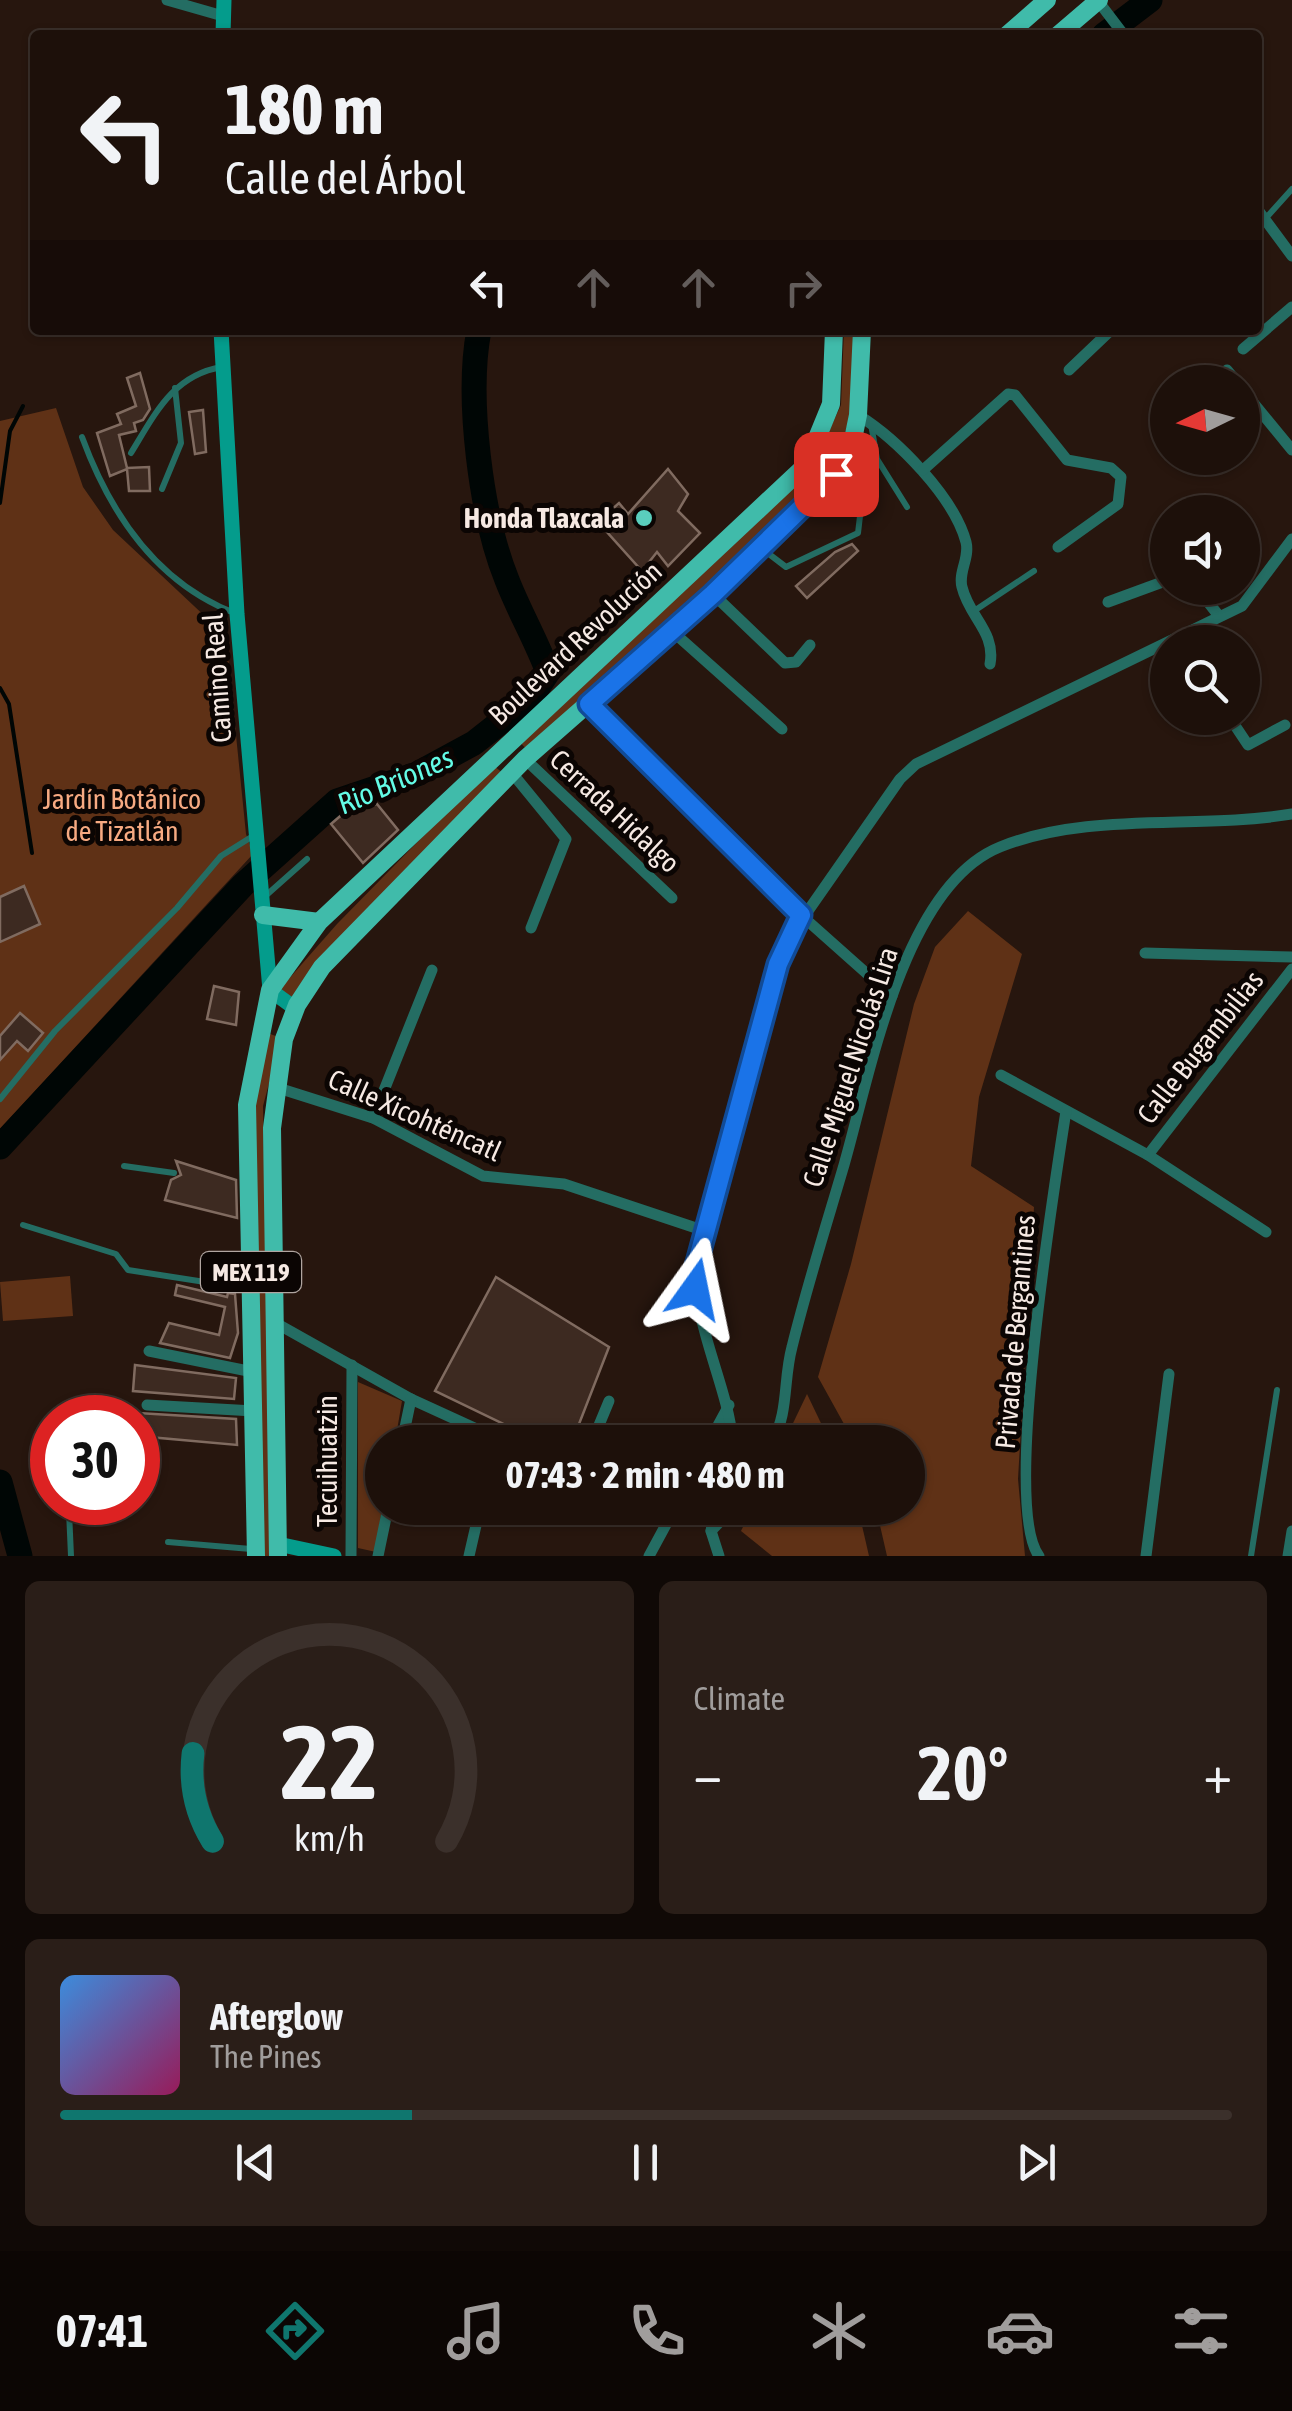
<!DOCTYPE html>
<meta charset="utf-8">
<style>
body{margin:0;font-family:"Asap Condensed",sans-serif;background:#2a1e18;color:#f1f3f6;height:100vh;display:flex;flex-direction:column;font-size:38px;white-space:nowrap}
*{box-sizing:border-box;margin:0}
p{font-size:32px;color:#a09d9c}
.icon{flex:none;width:55px;height:55px;fill:none;stroke:currentColor;stroke-width:2;stroke-linecap:round;stroke-linejoin:round}
.map{position:relative;height:1556px;overflow:hidden}
.drawer{display:flex;flex-direction:column;gap:25px;padding:25px;background:#100906;flex:1}
.drawer>*{flex:none}
.hud{position:absolute;left:30px;top:30px;width:1232px;height:305px;border-radius:10px;box-shadow:0 2px 8px #0004,0 0 0 2px #3b302b;background:#1d100a;color:#f1f3f6;overflow:hidden}
.needle{width:65px;rotate:265deg}
.fabs{position:absolute;left:1150px;top:365px;display:grid;gap:20px}
.fabs a{display:grid;place-items:center;width:110px;height:110px;border-radius:50%;background:#1d100a;box-shadow:0 2px 8px #0004,0 0 0 2px #3b302b;font-size:50px}
.speed{position:absolute;left:30px;top:1395px;display:flex;gap:20px;font-size:50px;font-weight:700;text-align:center}
.speed>*{display:grid;place-content:center;width:130px;height:130px;border-radius:50%;background:#1d100a;box-shadow:0 2px 8px #0004,0 0 0 2px #3b302b;line-height:1}
.speed .limit{border:15px solid #d22;background:#fff;color:#111}
.pin{position:absolute;display:grid;place-items:center;width:85px;height:85px;color:#fff;margin:-42px;border-radius:20px;box-shadow:0 5px 15px #0006}
.me{position:absolute;width:110px;margin:-55px;rotate:12deg;stroke-linejoin:round;filter:drop-shadow(0 0 8px #0008)}
.turn{display:flex;align-items:center;gap:35px;height:210px;padding:0 30px;font-size:45px}
.turn .icon{width:130px;height:130px;stroke-width:2.5}
.turn b{display:block;font-size:70px;line-height:85px}
.lanes{display:flex;align-items:center;height:95px;padding:0 30px;background:#0003;justify-content:center;gap:50px;direction:ltr}
.lanes .off{opacity:.35}
.big{font-size:75px;font-weight:700;line-height:1.1}
.drawer .widget{flex:1;display:flex;flex-direction:column;justify-content:center;gap:15px;min-width:0;padding:0 35px;border-radius:15px;background:#2a1e18}
.drawer .dial{align-items:center;gap:0}
.dial svg{height:260px;overflow:visible;fill:none;stroke:#3b302b;stroke-width:7;stroke-linecap:round;text-anchor:middle}
.dial text{fill:#f1f3f6;stroke:none}
.song{display:flex;align-items:center;gap:30px}
.cover{width:120px;height:120px;border-radius:15px;background:linear-gradient(135deg,hsl(210 70% 55%),hsl(330 70% 35%))}
.played{height:10px;border-radius:5px;background:linear-gradient(90deg,#0f766e 30%,#3b302b 30%)}
.keys{display:flex;justify-content:space-around;direction:ltr}
.heat{display:flex;justify-content:space-between;align-items:center;font-size:55px;direction:ltr}
.drawer .tiles{flex:1;display:grid;gap:25px;grid-template-columns:1fr 1fr}
.widget:last-child{grid-column:span 2}
.trip{position:absolute;left:365px;top:1425px;width:560px;height:100px;border-radius:50px;background:#1d100a;box-shadow:0 2px 8px #0004,0 0 0 2px #3b302b;font-weight:700;line-height:100px;text-align:center}
.dock{display:flex;height:160px;justify-content:space-around;align-items:center;background:#0c0604;color:#a09d9c}
.dock .icon{width:70px;height:70px}
.dock .selected{color:#0f766e}
.dock b{font-size:45px;color:#f1f3f6}
.map>svg:first-child{display:block}
.green{fill:#5f3116}
.lines{fill:none;stroke-linecap:round;stroke-linejoin:round}
.stream{stroke:#000605;stroke-width:4}
.river{stroke:#000605;stroke-width:25}
.building{fill:#3d2a21;stroke:#806b60;stroke-width:2.5}
.lane{stroke:#246d63;stroke-width:6}
.street{stroke:#246d63;stroke-width:11}
.secondary{stroke:#049c8c;stroke-width:15}
.primary{stroke:#40bbaa;stroke-width:18}
.route-casing{stroke:#114b97;stroke-width:25}
.route{stroke:#1a73e8;stroke-width:18}
.poi-dot{fill:#5acebd;stroke:#0b0503;stroke-width:4}
.labels{text-anchor:middle;dominant-baseline:central;stroke-width:10;stroke-linejoin:round;paint-order:stroke}
.shield{fill:#0b0503;stroke:#b0a5a0;stroke-width:2.5}
.shield-label{font-size:25px;font-weight:bold;fill:#f6e9e3}
.poi-label{font-size:28px;font-weight:bold;fill:#f6e9e3;stroke:#0b0503;text-anchor:end}
.street-label{font-size:28px;fill:#f6e9e3;stroke:#0b0503}
.park-label{font-size:28px;fill:#f7aa82;stroke:#0b0503}
.water-label{font-size:30px;font-style:italic;fill:#63fbe6;stroke:#0b0503}
</style>
<div class="map">
<svg width="1292" height="1556" viewBox="0 0 1292 1556">
<rect width="100%" height="100%" fill="#27160e"/>
<!-- green -->
<g class="green">
<path d="M844,330H857L851,413L841,446L824,476L706,591L528,751L518,740L812,468L841,405Z"/>
<path d="M56,408L83,487L113,530L226,636L246,834L253,854L0,1129V421Z"/>
<path d="M493,765L505,775L295,1001L280,989L337,924Z"/>
<path d="M968,911L1022,954L979,1097L971,1166L1034,1207L1018,1479L1025,1556H887L876,1508H908V1442H854L818,1377L851,1264L914,1004L935,947Z"/>
<path d="M265,1032L281,1038L263,1106L272,1556H260L252,1120Z"/>
<path d="M70,1276L73,1316L3,1321L0,1282Z"/>
<path d="M358,1382L402,1401L395,1442H382V1508L376,1552L358,1548Z"/>
<path d="M807,1394L830,1442H784Z"/>
<path d="M752,1508H858L869,1556H772L741,1531Z"/>
</g>
<g class="lines">
<!-- stream -->
<g class="stream">
<path d="M0,503L10,431L23,406"/>
<path d="M0,688L9,704L32,853"/>
</g>
<!-- river -->
<g class="river">
<path d="M1104,35L1150,0"/>
<path d="M0,1147L243,885L337,801L417,774L474,743L530,699L548,672C536,640 519,611 507,580C481,516 466,398 479,330"/>
<path d="M0,1482L20,1556"/>
</g>
</g>
<!-- building -->
<g class="building">
<path d="M140,373L150,409L143,420L134,423L136,431L119,435L127,468L149,467L150,491H129L127,469L110,476L97,433L121,424L117,414L136,406L127,378Z"/>
<path d="M203,410L206,452L195,454L189,412Z"/>
<path d="M668,469L688,494L678,511L700,533L668,566L657,552L642,571L598,522L619,503L628,514Z"/>
<path d="M852,544L858,551L807,598L796,586L835,552Z"/>
<path d="M377,804L398,830L363,863L331,824L345,812Z"/>
<path d="M24,886L40,924L0,942V897Z"/>
<path d="M214,986L239,992L236,1025L207,1019Z"/>
<path d="M20,1013L43,1033L28,1051L17,1041L0,1060V1036Z"/>
<path d="M176,1161L236,1180L237,1218L165,1200L171,1180L181,1175Z"/>
<path d="M496,1277L609,1347L572,1442H541L435,1391Z"/>
<path d="M177,1285L227,1297L228,1293L235,1294L238,1333L230,1358L160,1343L169,1323L219,1335L225,1307L175,1295Z"/>
<path d="M135,1365L236,1378L234,1399L133,1391Z"/>
<path d="M138,1413L236,1419L237,1445L138,1436Z"/>
</g>
<g class="lines">
<!-- lane -->
<g class="lane">
<path d="M1266,218L1292,189"/>
<path d="M871,424L877,459L907,507"/>
<path d="M82,437C110,513 157,584 237,614"/>
<path d="M131,453C155,414 173,375 222,367"/>
<path d="M162,489L181,443L175,388"/>
<path d="M761,548L786,567L858,533L860,516L836,475"/>
<path d="M974,611L1034,571"/>
<path d="M262,899L307,859"/>
<path d="M0,1099L55,1031L177,908L221,856L253,836"/>
<path d="M124,1166L174,1173"/>
<path d="M23,1225L116,1254L128,1270L250,1289"/>
<path d="M69,1511L71,1556"/>
<path d="M168,1542L251,1549"/>
<path d="M1251,1556L1277,1390"/>
</g>
<!-- street -->
<g class="street">
<path d="M167,0L223,16"/>
<path d="M1098,1L1124,35"/>
<path d="M1258,210L1292,256"/>
<path d="M1243,349L1292,307"/>
<path d="M1069,370L1111,330"/>
<path d="M1227,370L1237,382"/>
<path d="M1242,389L1292,450"/>
<path d="M858,415C897,439 954,497 966,542C970,558 958,572 962,587C969,617 996,632 990,664"/>
<path d="M923,470L1008,394L1015,395L1067,460L1111,468L1121,477L1118,504L1058,547"/>
<path d="M1197,588L1219,616"/>
<path d="M713,594L785,663L796,662L810,645"/>
<path d="M1108,602L1168,580"/>
<path d="M672,631L782,729"/>
<path d="M1242,686L1255,679"/>
<path d="M589,704L801,915L892,996"/>
<path d="M1230,718L1248,745L1285,725"/>
<path d="M525,759L672,898"/>
<path d="M512,773L566,839L531,928"/>
<path d="M1145,953L1292,957"/>
<path d="M1001,1075L1148,1155L1266,1232"/>
<path d="M275,1087L373,1118L483,1176L564,1184L708,1232"/>
<path d="M373,1118L432,970"/>
<path d="M1148,1155L1292,969"/>
<path d="M274,1322L411,1399L505,1442"/>
<path d="M149,1351L253,1372"/>
<path d="M147,1405L254,1411"/>
<path d="M402,1442L411,1399"/>
<path d="M592,1442L609,1401"/>
<path d="M709,1442L729,1405"/>
<path d="M733,1442C727,1383 693,1325 696,1266L787,941L900,779L916,764L1242,606L1292,539"/>
<path d="M772,1442C789,1413 783,1380 792,1347C807,1286 826,1226 844,1165C870,1075 903,886 1000,847C1090,811 1197,830 1292,814"/>
<path d="M715,1508L711,1531L719,1556"/>
<path d="M711,1531L733,1508"/>
<path d="M351,1556L352,1365"/>
<path d="M378,1556L388,1508"/>
<path d="M469,1556L480,1508"/>
<path d="M649,1556L675,1508"/>
<path d="M1039,1556C1002,1508 1055,1182 1066,1111"/>
<path d="M1146,1556L1169,1374"/>
<path d="M1288,1556L1292,1531"/>
</g>
<!-- secondary -->
<g class="secondary">
<path d="M223,35L224,0"/>
<path d="M221,330L237,614L270,990L296,1009"/>
<path d="M278,1544L334,1556"/>
</g>
<!-- primary -->
<g class="primary">
<path d="M1007,35L1047,0"/>
<path d="M1058,35L1099,0"/>
<path d="M263,915L319,922"/>
<path d="M256,1556L247,1105L270,990L319,922L806,465L831,404L834,330"/>
<path d="M278,1556L272,1128L284,1039L297,1005L322,967L525,759L713,594L836,474L852,444L858,415L862,330"/>
</g>
</g>
<g class="lines">
<!-- route casing -->
<g class="route-casing">
<path id="route" d="M695,1289L696,1266L778,964L801,915L589,704L713,594L836,474"/>
</g>
<!-- route -->
<use href="#route" class="route"/>
</g>
<!-- markers -->
<circle class="poi-dot" cx="644" cy="518" r="10"/>
<g class="labels">
<!-- shield labels -->
<rect class="shield" x="201" y="1252" width="100" height="40" rx="8"/>
<g class="shield-label">
<text x="251" y="1272">MEX 119</text>
</g>
<!-- poi labels -->
<g class="poi-label">
<text x="624" y="518">Honda Tlaxcala</text>
</g>
<!-- street labels -->
<g class="street-label">
<text transform="translate(575 643) rotate(-43)">Boulevard Revolución</text>
<text transform="translate(217 678) rotate(-94)">Camino Real</text>
<text transform="translate(615 811) rotate(43)">Cerrada Hidalgo</text>
<text transform="translate(1200 1047) rotate(-52)">Calle Bugambilias</text>
<text transform="translate(850 1067) rotate(-72)">Calle Miguel Nicolás Lira</text>
<text transform="translate(415 1115) rotate(24)">Calle Xicohténcatl</text>
<text transform="translate(1015 1332) rotate(-85)">Privada de Bergantines</text>
<text transform="translate(327 1461) rotate(-90)">Tecuihuatzin</text>
</g>
<!-- park labels -->
<g class="park-label">
<text x="122" y="799">Jardín Botánico<tspan x="122" dy="32">de Tizatlán</tspan></text>
</g>
<!-- water labels -->
<g class="water-label">
<text transform="translate(395 780) rotate(-24)">Rio Briones</text>
</g>
</g>
</svg>
<div class="fabs">
<a><svg class="needle" viewBox="-14 -14 28 28"><path d="M0-13l5 13h-10z" fill="#e53935"/><path d="M0 13l5-13h-10z" fill="#a09d9c"/></svg></a>
<a><svg class="icon" aria-label="sound" viewBox="0 0 24 24"><path d="M4 9h4l5-4v14l-5-4H4zM17 9q2 3 0 6"/></svg></a>
<a><svg class="icon" aria-label="search" viewBox="0 0 24 24"><circle cx="10" cy="10" r="6"/><path d="M15 15l6 6"/></svg></a>
</div>
<div class="speed"><div class="limit">30</div></div>
<div class="pin" style="left:836px;top:474px;background:#d93025"><svg class="icon" aria-label="arrive" viewBox="0 0 24 24"><path d="M6 21V4h12l-3 4 3 4H6"/></svg></div>
<svg class="me" style="left:695px;top:1289px" viewBox="-20 -20 40 40"><path d="M0-17L14 15 0 8-14 15z" fill="#1a73e8" stroke="#fff" stroke-width="4"/></svg>
<div class="trip">07:43 · 2 min · 480 m</div>
<div class="hud">
<div class="turn"><svg class="icon" aria-label="left" viewBox="0 0 24 24"><path d="M17 20v-9H6M10 6l-5 5 5 5"/></svg><div><b>180 m</b>Calle del Árbol</div></div>
<div class="lanes"><svg class="icon" aria-label="left" viewBox="0 0 24 24"><path d="M17 20v-9H6M10 6l-5 5 5 5"/></svg><svg class="icon off" aria-label="ahead" viewBox="0 0 24 24"><path d="M12 20V5M6 11l6-6 6 6"/></svg><svg class="icon off" aria-label="ahead" viewBox="0 0 24 24"><path d="M12 20V5M6 11l6-6 6 6"/></svg><svg class="icon off" aria-label="right" viewBox="0 0 24 24"><path d="M7 20v-9h11M14 6l5 5-5 5"/></svg></div>
</div>
</div>
<section class="drawer">
<div class="tiles">
<div class="widget dial"><svg viewBox="0 0 100 80">
<path d="M14 69A42 42 0 1 1 86 69"/>
<path d="M14 69A42 42 0 0 1 8 42" stroke="#0f766e"/>
<text x="50" y="56" font-size="32" font-weight="700">22</text>
<text x="50" y="72" font-size="11">km/h</text>
</svg></div>
<div class="widget"><p>Climate</p>
<div class="heat"><a>−</a><b class="big">20°</b><a>+</a></div>
</div>
<div class="widget">
<div class="song"><i class="cover"></i><div><b>Afterglow</b><p>The Pines</p></div></div>
<div class="played"></div>
<div class="keys"><svg class="icon" aria-label="previous" viewBox="0 0 24 24"><path d="M18 5L8 12l10 7zM5 5v14"/></svg><svg class="icon" aria-label="pause" viewBox="0 0 24 24"><path d="M8 5v14M16 5v14"/></svg><svg class="icon" aria-label="next" viewBox="0 0 24 24"><path d="M6 5l10 7-10 7zM19 5v14"/></svg></div>
</div>
</div>
</section>
<nav class="dock">
<b>07:41</b>
<svg class="icon selected" aria-label="directions" viewBox="0 0 24 24"><path d="M12 3l9 9-9 9-9-9zM9 14v-3h6M13 9l2 2-2 2"/></svg>
<svg class="icon" aria-label="music" viewBox="0 0 24 24"><path d="M9 18V5l10-2v13"/><circle cx="6" cy="18" r="3"/><circle cx="16" cy="16" r="3"/></svg>
<svg class="icon" aria-label="phone" viewBox="0 0 24 24"><path d="M5 4h4l2 5-3 2q2 4 5 5l2-3 5 2v4C11 20 4 13 5 4z"/></svg>
<svg class="icon" aria-label="climate" viewBox="0 0 24 24"><path d="M12 3v18M4 7l16 10M4 17L20 7"/></svg>
<svg class="icon" aria-label="car" viewBox="0 0 24 24"><path d="M5 17H2v-5l4-1 3-4h7l3 4 3 1v5h-3M9 17h6M6 11h13"/><circle cx="7" cy="17" r="2"/><circle cx="17" cy="17" r="2"/></svg>
<svg class="icon" aria-label="filters" viewBox="0 0 24 24"><path d="M4 7h16M4 17h16"/><circle cx="9" cy="7" r="2"/><circle cx="15" cy="17" r="2"/></svg>
</nav>
